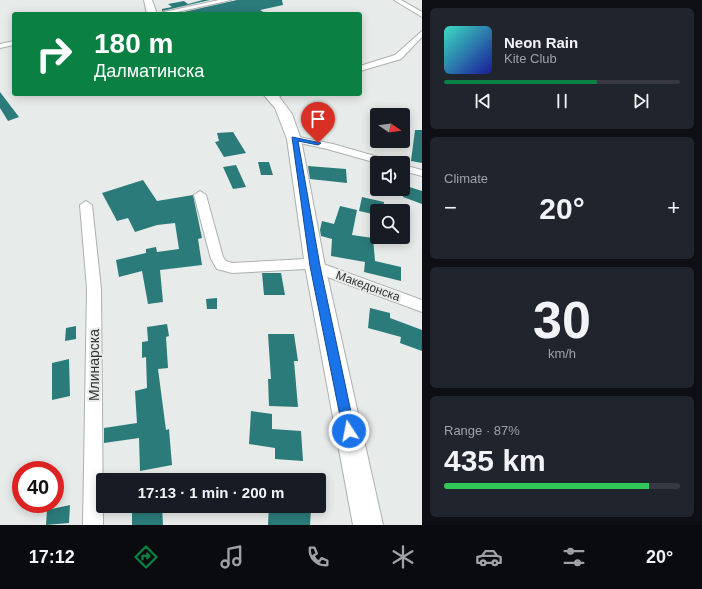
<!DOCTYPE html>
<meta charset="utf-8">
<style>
body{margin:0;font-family:Arial,sans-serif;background:#20242c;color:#f1f3f6;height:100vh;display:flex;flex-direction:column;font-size:15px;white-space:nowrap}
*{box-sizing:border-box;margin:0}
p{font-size:13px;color:#9ea1a6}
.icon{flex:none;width:22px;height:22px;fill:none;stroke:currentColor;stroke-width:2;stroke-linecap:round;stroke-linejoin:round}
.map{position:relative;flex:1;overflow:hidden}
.details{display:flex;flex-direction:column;gap:8px;padding:8px;background:#0d0f14;width:280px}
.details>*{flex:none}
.top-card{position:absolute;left:12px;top:12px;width:350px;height:84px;border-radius:4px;box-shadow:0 2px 10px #0003;background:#0b8043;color:#fff;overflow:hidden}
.needle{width:26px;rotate:103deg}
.tools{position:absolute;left:370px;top:108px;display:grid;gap:8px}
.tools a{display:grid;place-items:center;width:40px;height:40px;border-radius:4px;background:#171b24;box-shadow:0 2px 10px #0003;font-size:20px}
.speed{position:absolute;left:12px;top:461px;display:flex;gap:8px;font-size:20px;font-weight:700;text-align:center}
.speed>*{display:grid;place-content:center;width:52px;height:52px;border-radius:50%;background:#171b24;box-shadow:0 2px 10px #0003;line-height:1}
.speed .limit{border:6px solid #d22;background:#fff;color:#111}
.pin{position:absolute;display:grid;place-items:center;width:34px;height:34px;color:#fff;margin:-41px -17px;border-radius:50% 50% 50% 0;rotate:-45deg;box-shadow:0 0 4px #0007}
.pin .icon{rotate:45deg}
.me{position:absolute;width:44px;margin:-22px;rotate:349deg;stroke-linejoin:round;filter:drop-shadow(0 0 3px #0008)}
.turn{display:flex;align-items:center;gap:14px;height:84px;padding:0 16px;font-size:18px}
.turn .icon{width:52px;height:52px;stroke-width:2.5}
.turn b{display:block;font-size:28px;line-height:34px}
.big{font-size:30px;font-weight:700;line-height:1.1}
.details .widget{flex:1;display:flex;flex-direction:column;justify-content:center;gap:6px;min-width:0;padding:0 14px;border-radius:6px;background:#20242c}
.details .dial{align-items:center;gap:0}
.dial b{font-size:52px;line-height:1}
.song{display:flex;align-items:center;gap:12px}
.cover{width:48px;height:48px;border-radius:6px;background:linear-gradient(135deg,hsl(170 70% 55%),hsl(240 70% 35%))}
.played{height:4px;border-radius:2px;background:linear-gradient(90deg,#0b8043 65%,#363941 65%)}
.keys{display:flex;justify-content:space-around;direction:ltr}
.heat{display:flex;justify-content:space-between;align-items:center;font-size:22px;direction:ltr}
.charge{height:6px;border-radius:3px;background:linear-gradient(90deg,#34c759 87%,#363941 0)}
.trip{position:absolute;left:96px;top:473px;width:230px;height:40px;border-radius:4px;background:#171b24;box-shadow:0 2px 10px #0003;font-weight:700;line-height:40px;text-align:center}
.menu{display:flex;height:64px;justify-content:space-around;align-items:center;background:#090b0e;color:#9ea1a6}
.menu .icon{width:28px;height:28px}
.menu .on{color:#0b8043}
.menu b{font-size:18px;color:#f1f3f6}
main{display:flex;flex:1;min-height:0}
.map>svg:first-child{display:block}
.building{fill:#2b7b7a}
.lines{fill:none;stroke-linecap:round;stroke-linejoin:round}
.street-casing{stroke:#acb0ae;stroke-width:2}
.secondary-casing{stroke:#acb0ae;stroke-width:2}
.street{fill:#fff;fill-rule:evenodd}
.secondary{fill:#fff;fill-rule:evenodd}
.route{fill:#1a73e8;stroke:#114b97}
.labels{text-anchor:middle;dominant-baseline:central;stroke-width:4;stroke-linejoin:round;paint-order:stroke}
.street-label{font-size:12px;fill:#333434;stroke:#e7ebe9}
.near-street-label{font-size:14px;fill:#333434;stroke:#e7ebe9}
</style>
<main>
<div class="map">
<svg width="422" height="525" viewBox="0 0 422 525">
<rect width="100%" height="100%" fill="#e7ebe9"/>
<!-- building -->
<g class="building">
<path d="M203,0H210L162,11V9L172,7L168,4L184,1L188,4Z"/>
<path d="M237,0H282L283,5L260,10L267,14H175Z"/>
<path d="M0,92L19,117L8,121L0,108Z"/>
<path d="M415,130H422V163L411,161Z"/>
<path d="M233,132L246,153L224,157L215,142L219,141L217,133Z"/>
<path d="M258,162H269L273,175H261Z"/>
<path d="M236,165L246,187L233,189L223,167Z"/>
<path d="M308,166L346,169L347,183L310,179Z"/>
<path d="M143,180L157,201L193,195L202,238L198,239L202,265L160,270L163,302L148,304L142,271L119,277L116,260L146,253V249L156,247L157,252L179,249L175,223L157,225L135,232L128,218L117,221L102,193Z"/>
<path d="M403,185L422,191V204L403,197Z"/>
<path d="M362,197L384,202L383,211H377V215L359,211Z"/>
<path d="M340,206L357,210L352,235L373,238L375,261L401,267V281L364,272L365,262L331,256L332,239L321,236L320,230L322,221L334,224Z"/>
<path d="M262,273H281L285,295H264Z"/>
<path d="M217,298V309H207L206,299Z"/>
<path d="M370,308L390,313V318L422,330V351L400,343L401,337L368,328Z"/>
<path d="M167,324L169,336L166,337L168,368L158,369L166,430L169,429L172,465L140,471L139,438L104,443V428L137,423L135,391L147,388L146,357L142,358V342L148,341L147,327Z"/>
<path d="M76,326V339L65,341L66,328Z"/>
<path d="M268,334H294L298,361H294L298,407L269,406L268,379H271Z"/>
<path d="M69,359L70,396L52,400V363Z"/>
<path d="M251,411L272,414V429L301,431L303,461L275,459V448L249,444Z"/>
<path d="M70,505L69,523L46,525L47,510Z"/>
<path d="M132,506H162L163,525H132Z"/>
<path d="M269,506H292L311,509L310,525H268Z"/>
</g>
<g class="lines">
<!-- street casing -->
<g class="street-casing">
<g id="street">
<path d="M219,0H231L168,14H155Z"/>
<path d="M394,0H401L422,12V17Z"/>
<path d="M422,31V37L401,59L360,71V66L395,55Z"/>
<path d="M14,41V45L0,48V44Z"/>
<path d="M272,94H284L275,99H269L268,97Z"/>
<path d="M294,136L333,144L392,161L393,163H377L327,149L291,141L289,139Z"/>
<path d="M403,165L422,170V176L403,171Z"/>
<path d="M200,191L206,195L223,257L226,261L232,263L306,259L315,261L422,300V312L306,269L232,273L217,269L211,259L194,195Z"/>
<path d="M86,201L92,205L101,289L103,525H83L87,289L80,205Z"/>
</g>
</g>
<!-- secondary casing -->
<g class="secondary-casing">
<g id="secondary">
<path d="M144,0H152L157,14H147Z"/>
<path d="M263,94H277L292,114L301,139L325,266L383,525H353L305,266L287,139L275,108Z"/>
</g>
</g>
<!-- street -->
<use href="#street" class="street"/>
<!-- secondary -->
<use href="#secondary" class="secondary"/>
</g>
<!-- route -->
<path class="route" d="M292,137L321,143L318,145L298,141L320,266L355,431L354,435L349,437L345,435L343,431L310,266Z"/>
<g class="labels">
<!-- street labels -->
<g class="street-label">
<text transform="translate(368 286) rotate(20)">Македонска</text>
</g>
<!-- near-street labels -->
<g class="near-street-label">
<text transform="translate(94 365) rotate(-90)">Млинарска</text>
</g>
</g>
</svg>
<div class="tools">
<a><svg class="needle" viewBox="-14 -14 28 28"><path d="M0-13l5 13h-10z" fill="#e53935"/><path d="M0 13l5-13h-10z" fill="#9ea1a6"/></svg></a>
<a><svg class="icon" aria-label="sound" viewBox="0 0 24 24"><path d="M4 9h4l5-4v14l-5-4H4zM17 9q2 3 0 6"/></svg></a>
<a><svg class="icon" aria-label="search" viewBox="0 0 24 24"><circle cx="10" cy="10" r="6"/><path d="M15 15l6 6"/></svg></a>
</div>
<div class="speed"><div class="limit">40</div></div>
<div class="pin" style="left:318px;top:143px;background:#d93025"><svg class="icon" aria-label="arrive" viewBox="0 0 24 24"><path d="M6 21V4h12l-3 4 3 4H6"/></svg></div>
<svg class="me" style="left:349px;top:431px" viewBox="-20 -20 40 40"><circle r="17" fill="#1a73e8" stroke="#fff" stroke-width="3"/><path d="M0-11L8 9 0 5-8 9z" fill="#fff"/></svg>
<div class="trip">17:13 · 1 min · 200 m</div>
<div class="top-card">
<div class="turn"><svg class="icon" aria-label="right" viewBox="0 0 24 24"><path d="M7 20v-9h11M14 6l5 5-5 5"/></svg><div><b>180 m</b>Далматинска</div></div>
</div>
</div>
<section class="details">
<div class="widget">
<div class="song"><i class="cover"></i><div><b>Neon Rain</b><p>Kite Club</p></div></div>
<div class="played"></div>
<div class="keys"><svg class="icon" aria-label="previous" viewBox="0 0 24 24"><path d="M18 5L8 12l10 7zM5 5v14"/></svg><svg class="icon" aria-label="pause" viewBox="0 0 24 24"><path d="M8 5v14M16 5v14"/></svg><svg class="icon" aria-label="next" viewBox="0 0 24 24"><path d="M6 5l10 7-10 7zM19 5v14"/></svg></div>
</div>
<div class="widget"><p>Climate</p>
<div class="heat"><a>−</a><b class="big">20°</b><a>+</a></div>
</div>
<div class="widget dial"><b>30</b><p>km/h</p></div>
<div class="widget"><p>Range · 87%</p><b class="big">435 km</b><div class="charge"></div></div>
</section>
</main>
<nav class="menu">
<b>17:12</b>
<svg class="icon on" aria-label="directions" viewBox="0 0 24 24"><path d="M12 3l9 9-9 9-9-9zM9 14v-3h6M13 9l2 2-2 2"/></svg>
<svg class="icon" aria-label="music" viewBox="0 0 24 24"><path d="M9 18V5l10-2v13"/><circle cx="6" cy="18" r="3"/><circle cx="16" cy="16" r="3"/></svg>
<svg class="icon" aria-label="phone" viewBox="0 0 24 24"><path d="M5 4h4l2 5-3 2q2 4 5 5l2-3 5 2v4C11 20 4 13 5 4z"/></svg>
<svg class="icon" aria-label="climate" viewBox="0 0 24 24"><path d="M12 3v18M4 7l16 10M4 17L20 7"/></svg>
<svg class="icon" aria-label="car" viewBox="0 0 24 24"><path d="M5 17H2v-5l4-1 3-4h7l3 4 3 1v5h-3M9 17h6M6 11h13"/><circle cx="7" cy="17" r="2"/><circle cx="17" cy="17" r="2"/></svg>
<svg class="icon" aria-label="filters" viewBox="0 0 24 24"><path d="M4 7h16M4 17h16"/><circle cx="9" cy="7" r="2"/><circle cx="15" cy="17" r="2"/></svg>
<b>20°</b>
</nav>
